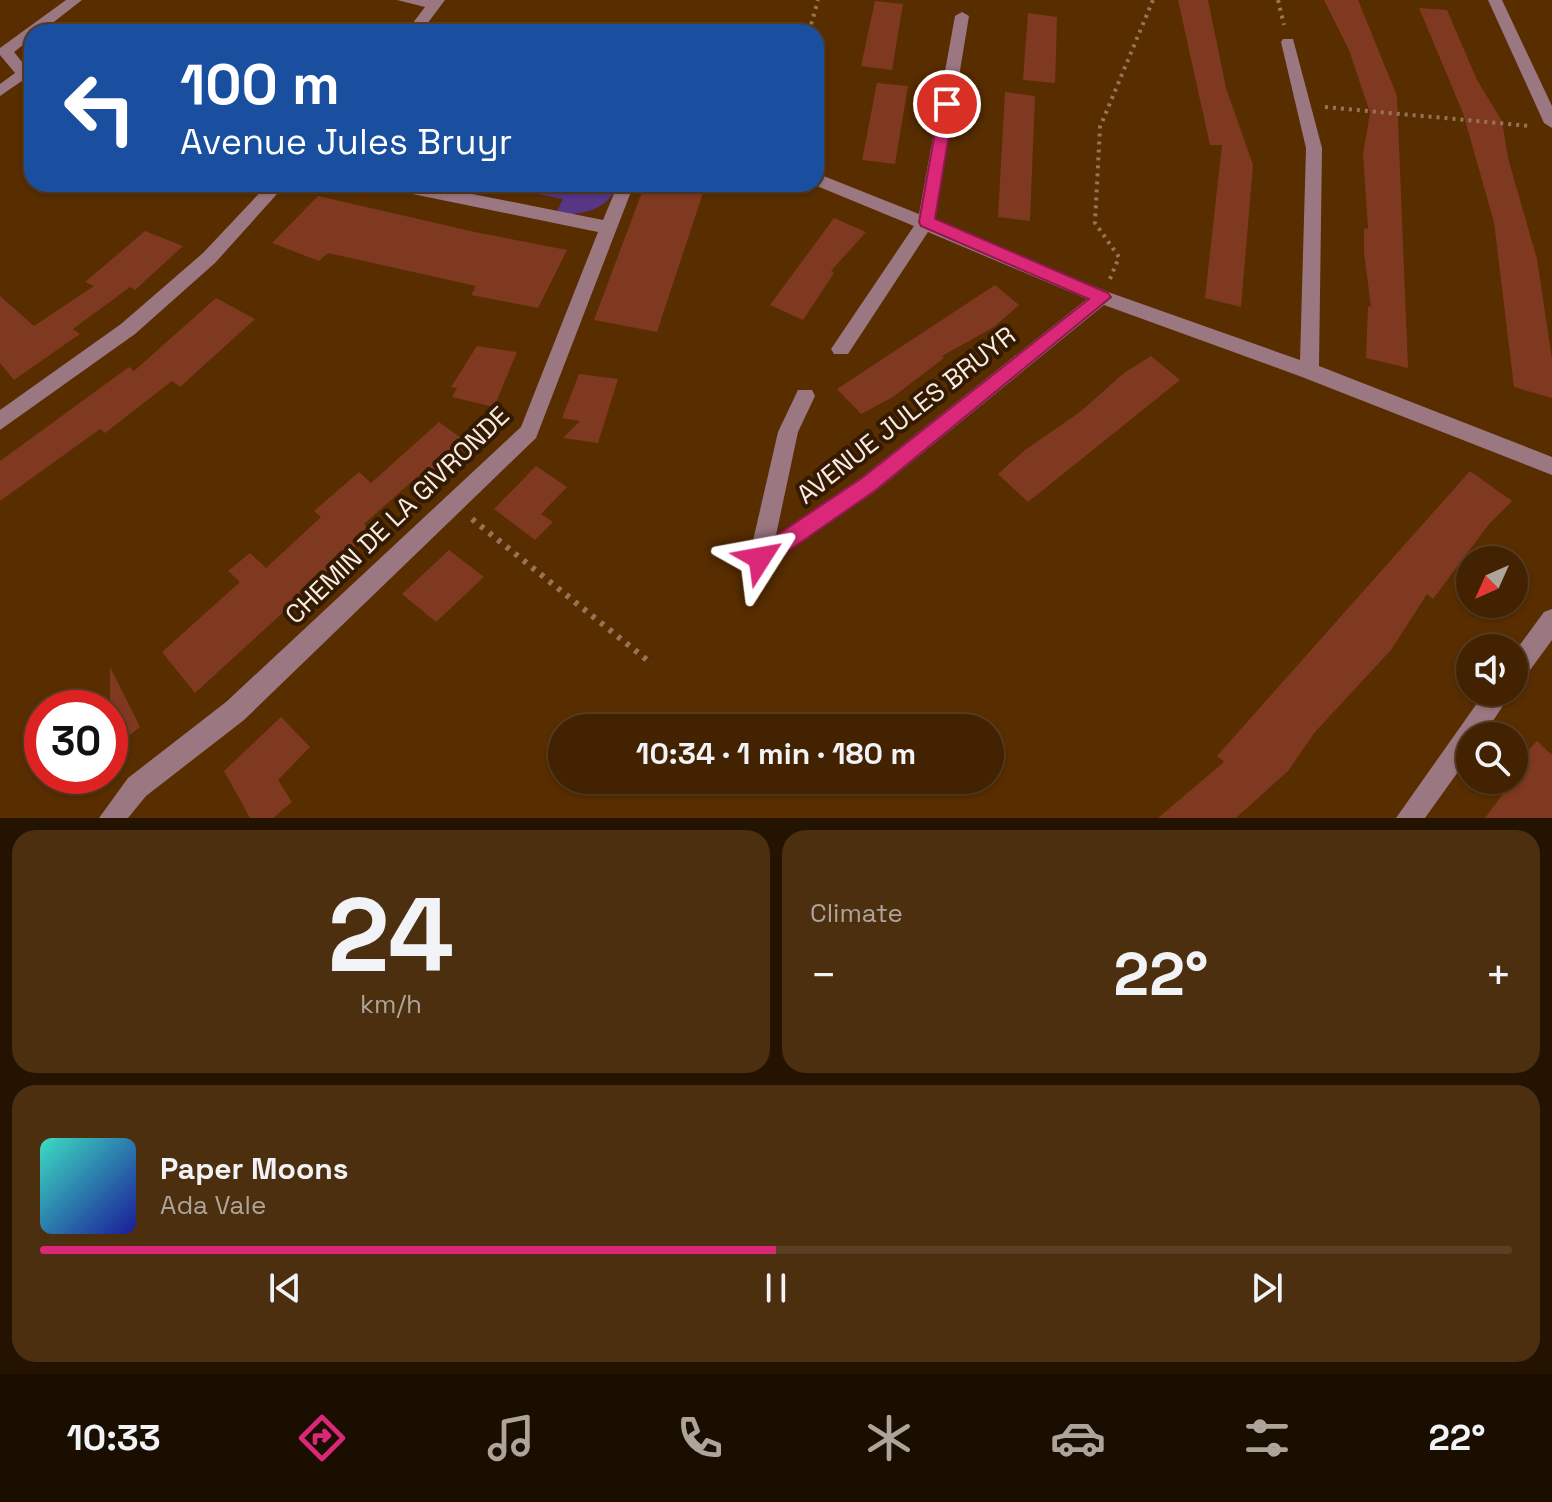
<!DOCTYPE html>
<meta charset="utf-8">
<style>
body{margin:0;font-family:"Space Grotesk",sans-serif;background:#4c2f0f;color:#f1f3f6;height:100vh;display:flex;flex-direction:column;font-size:30px;white-space:nowrap}
*{box-sizing:border-box;margin:0}
p{font-size:26px;color:#aea499}
.icon{flex:none;width:44px;height:44px;fill:none;stroke:currentColor;stroke-width:2;stroke-linecap:round;stroke-linejoin:round}
.map{position:relative;height:818px;overflow:hidden}
.details{display:flex;flex-direction:column;gap:12px;padding:12px;background:#241300;flex:1}
.details>*{flex:none}
.hud{position:absolute;left:24px;top:24px;width:800px;height:168px;border-radius:24px;box-shadow:0 2px 6px #0004,0 0 0 2px #5a3f22;background:#1a4fa0;color:#fff;overflow:hidden}
.needle{width:52px;rotate:225deg}
.tools{position:absolute;left:1456px;top:546px;display:grid;gap:16px}
.tools a{display:grid;place-items:center;width:72px;height:72px;border-radius:50%;background:#422200;box-shadow:0 2px 6px #0004,0 0 0 2px #5a3f22;font-size:40px}
.speed{position:absolute;left:24px;top:690px;display:flex;gap:16px;font-size:40px;font-weight:700;text-align:center}
.speed>*{display:grid;place-content:center;width:104px;height:104px;border-radius:50%;background:#422200;box-shadow:0 2px 6px #0004,0 0 0 2px #5a3f22;line-height:1}
.speed .limit{border:12px solid #d22;background:#fff;color:#111}
.pin{position:absolute;display:grid;place-items:center;width:68px;height:68px;color:#fff;margin:-34px;border:4px solid #fff;border-radius:50%;box-shadow:0 2px 8px #0007}
.me{position:absolute;width:88px;margin:-44px;rotate:56deg;stroke-linejoin:round;filter:drop-shadow(0 0 6px #0008)}
.turn{display:flex;align-items:center;gap:28px;height:168px;padding:0 24px;font-size:36px}
.turn .icon{width:104px;height:104px;stroke-width:2.5}
.turn b{display:block;font-size:56px;line-height:68px}
.big{font-size:60px;font-weight:600;line-height:1.1}
.details .card{flex:1;display:flex;flex-direction:column;justify-content:center;gap:12px;min-width:0;padding:0 28px;border-radius:24px;background:#4c2f0f}
.details .dial{align-items:center;gap:0}
.dial b{font-size:104px;line-height:1}
.song{display:flex;align-items:center;gap:24px}
.cover{width:96px;height:96px;border-radius:12px;background:linear-gradient(135deg,hsl(170 70% 55%),hsl(240 70% 35%))}
.played{height:8px;border-radius:4px;background:linear-gradient(90deg,#db2777 50%,#5a3f22 50%)}
.keys{display:flex;justify-content:space-around;direction:ltr}
.heat{display:flex;justify-content:space-between;align-items:center;font-size:44px;direction:ltr}
.details .tiles{flex:1;display:grid;gap:12px;grid-template-columns:1fr 1fr}
.card:last-child{grid-column:span 2}
.trip{position:absolute;left:548px;top:714px;width:456px;height:80px;border-radius:40px;background:#422200;box-shadow:0 2px 6px #0004,0 0 0 2px #5a3f22;font-weight:600;line-height:80px;text-align:center}
.menu{display:flex;height:128px;justify-content:space-around;align-items:center;background:#1a0e00;color:#aea499}
.menu .icon{width:56px;height:56px}
.menu .selected{color:#db2777}
.menu b{font-size:36px;color:#f1f3f6}
.map>svg:first-child{display:block}
.green{fill:#573686}
.building{fill:#7f3920}
.lines{fill:none;stroke-linecap:round;stroke-linejoin:round}
.path-far1{stroke:#957556;stroke-width:4;stroke-dasharray:3 5;stroke-linecap:butt}
.path{stroke:#957556;stroke-width:6;stroke-dasharray:4 7;stroke-linecap:butt}
.minor{fill:#9b7781;fill-rule:evenodd}
.route{fill:#db2777;stroke:#8e194d;stroke-width:2}
.labels{text-anchor:middle;dominant-baseline:central;stroke-width:8;stroke-linejoin:round;paint-order:stroke}
.street-label{font-size:26px;fill:#faece2;stroke:#331a03}
</style>
<div class="map">
<svg width="1552" height="818" viewBox="0 0 1552 818">
<rect width="100%" height="100%" fill="#582d00"/>
<!-- green -->
<path class="green" d="M487,184H598V187L616,189C603,213 580,214 555,215L563,199Z"/>
<!-- building -->
<g class="building">
<path d="M1178,0H1208L1226,88L1253,165L1241,307L1205,298L1222,145H1210Z"/>
<path d="M1324,0H1358L1397,96L1408,368L1366,358L1368,306L1371,307L1364,252V228L1368,229L1363,154L1370,113L1349,50Z"/>
<path d="M875,1L903,4L892,70L861,66Z"/>
<path d="M1419,8L1447,10L1477,80L1502,121L1508,158L1537,259L1552,359V398L1514,387L1494,222L1463,113Z"/>
<path d="M1028,13L1057,17L1055,83L1023,80Z"/>
<path d="M877,83L908,86L895,164L862,160Z"/>
<path d="M1005,92L1035,96L1030,221L998,217Z"/>
<path d="M645,184H706L657,332L594,320Z"/>
<path d="M318,196L475,232L567,250L538,308L471,295L476,286L328,253L319,261L272,243Z"/>
<path d="M834,218L866,232L831,271L834,273L803,320L770,305Z"/>
<path d="M145,231L183,246L135,290L130,287L73,329L80,334L14,380L0,363V296L34,326L94,286L85,282Z"/>
<path d="M995,285L1019,305L994,327L942,356L944,358L893,397L861,414L837,389Z"/>
<path d="M216,298L255,319L180,387L172,381L105,433L100,429L0,501V461L129,367L134,371Z"/>
<path d="M477,346L517,352L494,407L452,397L457,388L451,387Z"/>
<path d="M1151,356L1180,380L1028,502L998,474L1025,450L1080,412L1124,373Z"/>
<path d="M579,374L618,379L598,443L563,438L580,421L562,418Z"/>
<path d="M439,422L468,443L425,482L418,476L364,524L372,531L195,693L162,652L240,582L228,571L250,553L266,568L321,517L314,511L359,472L371,483Z"/>
<path d="M536,466L567,487L541,514L553,522L535,540L494,509Z"/>
<path d="M1470,471L1512,501L1489,524L1433,599L1427,594L1391,650L1315,732L1288,771L1236,818H1158L1224,762L1217,756Z"/>
<path d="M449,550L484,577L436,622L402,594Z"/>
<path d="M110,667L140,727L110,750Z"/>
<path d="M281,717L310,747L278,780L292,802L273,818H250L224,771Z"/>
<path d="M1537,741L1552,755V818H1485L1522,768L1517,762Z"/>
</g>
<g class="lines">
<!-- path-far1 -->
<g class="path-far1">
<path d="M1278,0L1284,25"/>
<path d="M809,32L818,0"/>
<path d="M1325,107L1530,126"/>
<path d="M1110,279L1119,257L1095,223L1100,127L1153,0"/>
</g>
<!-- path -->
<path class="path" d="M472,519L652,664"/>
<!-- minor -->
<g class="minor">
<path d="M66,0H82L41,32H32V38L14,52L32,74L0,96V84L15,73L0,55V48Z"/>
<path d="M397,0H445L421,32H406L425,7Z"/>
<path d="M1488,0H1502L1552,106V128L1544,123Z"/>
<path d="M962,12L969,16L935,221L1108,292L1300,360L1306,148L1281,42L1283,39H1293L1322,148L1319,366L1552,457V475L1302,377L1104,305L876,491L768,565L760,568L752,565L749,558L778,432L798,390H812L815,396L798,432L776,535L862,477L1087,299L928,232L848,354H834L831,349L914,226L812,184H816V173L919,214L955,16Z"/>
<path d="M268,184H286L215,263L135,334L0,430V410L121,324L203,253Z"/>
<path d="M385,184H422L603,220L618,184H634L536,438L244,720L146,796L128,818H99L128,778L226,702L521,427L598,232L393,190Z"/>
<path d="M1552,609V640L1522,681L1514,685V653L1544,612Z"/>
<path d="M1485,692H1512L1483,736H1470V755L1425,818H1396Z"/>
</g>
</g>
<!-- route -->
<path class="route" d="M947,100L954,104L935,219L1108,293L1111,297L876,490L768,565H753L750,558L753,551L862,478L1089,299L921,226L919,222L940,104Z"/>
<g class="labels">
<!-- street labels -->
<g class="street-label">
<text transform="translate(906 415) rotate(-38)">AVENUE JULES BRUYR</text>
<text transform="translate(397 515) rotate(-44)">CHEMIN DE LA GIVRONDE</text>
</g>
</g>
</svg>
<div class="tools">
<a><svg class="needle" viewBox="-14 -14 28 28"><path d="M0-13l5 13h-10z" fill="#e53935"/><path d="M0 13l5-13h-10z" fill="#aea499"/></svg></a>
<a><svg class="icon" aria-label="sound" viewBox="0 0 24 24"><path d="M4 9h4l5-4v14l-5-4H4zM17 9q2 3 0 6"/></svg></a>
<a><svg class="icon" aria-label="search" viewBox="0 0 24 24"><circle cx="10" cy="10" r="6"/><path d="M15 15l6 6"/></svg></a>
</div>
<div class="speed"><div class="limit">30</div></div>
<div class="pin" style="left:947px;top:104px;background:#d93025"><svg class="icon" aria-label="arrive" viewBox="0 0 24 24"><path d="M6 21V4h12l-3 4 3 4H6"/></svg></div>
<svg class="me" style="left:760px;top:558px" viewBox="-20 -20 40 40"><path d="M0-17L14 15 0 8-14 15z" fill="#db2777" stroke="#fff" stroke-width="4"/></svg>
<div class="trip">10:34 · 1 min · 180 m</div>
<div class="hud">
<div class="turn"><svg class="icon" aria-label="left" viewBox="0 0 24 24"><path d="M17 20v-9H6M10 6l-5 5 5 5"/></svg><div><b>100 m</b>Avenue Jules Bruyr</div></div>
</div>
</div>
<section class="details">
<div class="tiles">
<div class="card dial"><b>24</b><p>km/h</p></div>
<div class="card"><p>Climate</p>
<div class="heat"><a>−</a><b class="big">22°</b><a>+</a></div>
</div>
<div class="card">
<div class="song"><i class="cover"></i><div><b>Paper Moons</b><p>Ada Vale</p></div></div>
<div class="played"></div>
<div class="keys"><svg class="icon" aria-label="previous" viewBox="0 0 24 24"><path d="M18 5L8 12l10 7zM5 5v14"/></svg><svg class="icon" aria-label="pause" viewBox="0 0 24 24"><path d="M8 5v14M16 5v14"/></svg><svg class="icon" aria-label="next" viewBox="0 0 24 24"><path d="M6 5l10 7-10 7zM19 5v14"/></svg></div>
</div>
</div>
</section>
<nav class="menu">
<b>10:33</b>
<svg class="icon selected" aria-label="directions" viewBox="0 0 24 24"><path d="M12 3l9 9-9 9-9-9zM9 14v-3h6M13 9l2 2-2 2"/></svg>
<svg class="icon" aria-label="music" viewBox="0 0 24 24"><path d="M9 18V5l10-2v13"/><circle cx="6" cy="18" r="3"/><circle cx="16" cy="16" r="3"/></svg>
<svg class="icon" aria-label="phone" viewBox="0 0 24 24"><path d="M5 4h4l2 5-3 2q2 4 5 5l2-3 5 2v4C11 20 4 13 5 4z"/></svg>
<svg class="icon" aria-label="climate" viewBox="0 0 24 24"><path d="M12 3v18M4 7l16 10M4 17L20 7"/></svg>
<svg class="icon" aria-label="car" viewBox="0 0 24 24"><path d="M5 17H2v-5l4-1 3-4h7l3 4 3 1v5h-3M9 17h6M6 11h13"/><circle cx="7" cy="17" r="2"/><circle cx="17" cy="17" r="2"/></svg>
<svg class="icon" aria-label="filters" viewBox="0 0 24 24"><path d="M4 7h16M4 17h16"/><circle cx="9" cy="7" r="2"/><circle cx="15" cy="17" r="2"/></svg>
<b>22°</b>
</nav>
